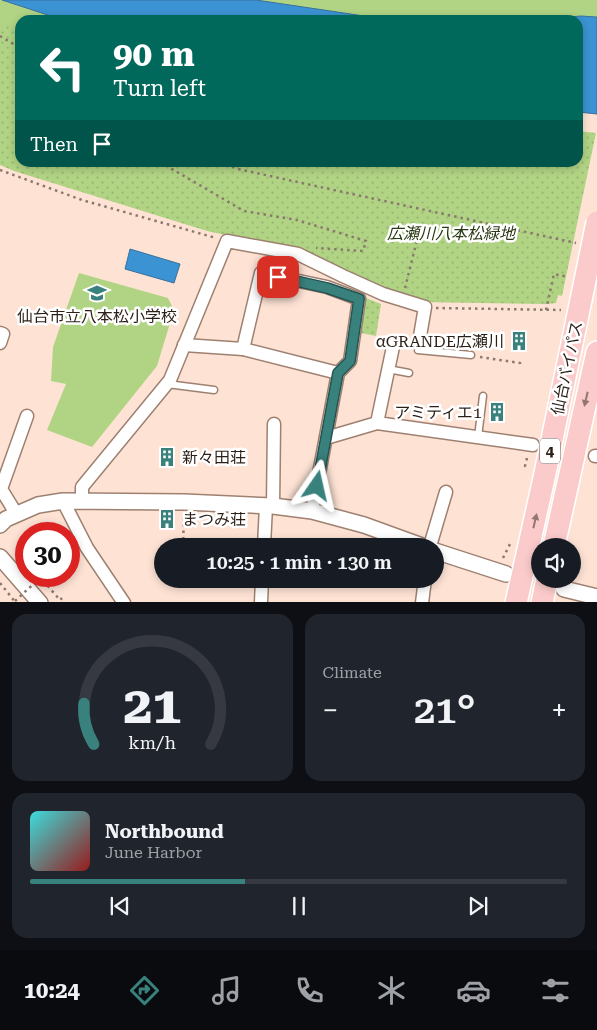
<!DOCTYPE html>
<meta charset="utf-8">
<style>
body{margin:0;font-family:"Roboto Serif","Noto Sans JP",serif;background:#20242c;color:#f1f3f6;height:100vh;display:flex;flex-direction:column;font-size:19px;white-space:nowrap}
*{box-sizing:border-box;margin:0}
p{font-size:16px;color:#9ea1a6}
.icon{flex:none;width:28px;height:28px;fill:none;stroke:currentColor;stroke-width:2;stroke-linecap:round;stroke-linejoin:round}
.map{position:relative;height:602px;overflow:hidden}
.side{display:flex;flex-direction:column;gap:12px;padding:12px;background:#0d0f14;flex:1}
.side>*{flex:none}
.banner{position:absolute;left:15px;top:15px;width:568px;height:152px;border-radius:15px;box-shadow:0 2px 8px #0003;background:#00695c;color:#fff;overflow:hidden}
.buttons{position:absolute;left:531px;top:538px;display:grid;gap:10px}
.buttons a{display:grid;place-items:center;width:50px;height:50px;border-radius:50%;background:#171b24;box-shadow:0 2px 8px #0003;font-size:25px}
.speed{position:absolute;left:15px;top:522px;display:flex;gap:10px;font-size:25px;font-weight:700;text-align:center}
.speed>*{display:grid;place-content:center;width:65px;height:65px;border-radius:50%;background:#171b24;box-shadow:0 2px 8px #0003;line-height:1}
.speed .limit{border:8px solid #d22;background:#fff;color:#111}
.pin{position:absolute;display:grid;place-items:center;width:42px;height:42px;color:#fff;margin:-21px;border-radius:10px;box-shadow:0 2px 8px #0006}
.me{position:absolute;width:55px;margin:-28px;rotate:11deg;stroke-linejoin:round;filter:drop-shadow(0 0 4px #0008)}
.turn{display:flex;align-items:center;gap:18px;height:105px;padding:0 15px;font-size:22px}
.turn .icon{width:65px;height:65px;stroke-width:2.5}
.turn b{display:block;font-size:35px;line-height:42px}
.then{display:flex;align-items:center;height:48px;padding:0 15px;background:#0003;gap:10px;font-size:19px}
.big{font-size:38px;font-weight:600;line-height:1.1}
.side .tile{flex:1;display:flex;flex-direction:column;justify-content:center;gap:8px;min-width:0;padding:0 18px;border-radius:15px;background:#20242c}
.side .dial{align-items:center;gap:0}
.dial svg{height:130px;overflow:visible;fill:none;stroke:#363941;stroke-width:7;stroke-linecap:round;text-anchor:middle}
.dial text{fill:#f1f3f6;stroke:none}
.song{display:flex;align-items:center;gap:15px}
.cover{width:60px;height:60px;border-radius:8px;background:linear-gradient(135deg,hsl(180 70% 55%),hsl(0 70% 35%))}
.played{height:5px;border-radius:2px;background:linear-gradient(90deg,#39817d 40%,#363941 40%)}
.keys{display:flex;justify-content:space-around;direction:ltr}
.heat{display:flex;justify-content:space-between;align-items:center;font-size:28px;direction:ltr}
.side .tiles{flex:1;display:grid;gap:12px;grid-template-columns:1fr 1fr}
.tile:last-child{grid-column:span 2}
.trip{position:absolute;left:154px;top:538px;width:290px;height:50px;border-radius:25px;background:#171b24;box-shadow:0 2px 8px #0003;font-weight:600;line-height:50px;text-align:center}
.tabs{display:flex;height:80px;justify-content:space-around;align-items:center;background:#090b0e;color:#9ea1a6}
.tabs .icon{width:35px;height:35px}
.tabs .selected{color:#39817d}
.tabs b{font-size:22px;color:#f1f3f6}
.map>svg:first-child{display:block}
.grass{fill:#b1d484}
.park{fill:url(#park-dots)}
.water{fill:#3c93d3;stroke:#37709b}
.lines{fill:none;stroke-linecap:round;stroke-linejoin:round}
.service-casing{stroke:#9e8070;stroke-width:9}
.minor-casing{stroke:#9e8070;stroke-width:15}
.tertiary-casing{stroke:#9e8070;stroke-width:18}
.trunk-casing{stroke:#fff;stroke-width:24}
.path{stroke:#8b786e;stroke-width:2.5;stroke-dasharray:2.5 4;stroke-linecap:butt}
.service{stroke:#fff;stroke-width:6}
.minor{stroke:#fff;stroke-width:12}
.tertiary{stroke:#fff;stroke-width:15}
.trunk{stroke:#fbcbcb;stroke-width:21}
.trunk-bridge-casing{stroke:#fff;stroke-width:24;stroke-linecap:butt}
.path-bridge{stroke:#8b786e;stroke-width:2.5;stroke-dasharray:2.5 4;stroke-linecap:butt}
.trunk-bridge{stroke:#fbcbcb;stroke-width:21}
.oneway{fill:#937572}
.route-casing{stroke:#255451;stroke-width:12}
.route{stroke:#39817d;stroke-width:9}
.labels{text-anchor:middle;dominant-baseline:central;stroke-width:5;stroke-linejoin:round;paint-order:stroke}
.shield{fill:#fff;stroke:#6b625d;stroke-width:1}
.shield-label{font-size:15px;font-weight:bold;fill:#2b1f18}
.park-label{font-size:16px;font-style:italic;fill:#2a3913;stroke:#fff}
.poi-label{font-size:16px;fill:#2b1f18;stroke:#fff;text-anchor:end}
.street-label{font-size:16px;fill:#2b1f18;stroke:#fff}
</style>
<div class="map">
<svg width="597" height="603" viewBox="0 0 597 603">
<defs>
<pattern id="park-dots" width="8" height="8" patternUnits="userSpaceOnUse" patternTransform="scale(1.25)"><rect width="8" height="8" fill="#b1d484"/><path d="M2 2h.1M6 6h.1" fill="none" stroke="#98b671" stroke-width="1.8" stroke-linecap="round"/></pattern>
</defs>
<rect width="100%" height="100%" fill="#fee3d5"/>
<!-- grass -->
<g class="grass">
<path d="M0,0H2L63,20H20V41L0,31Z"/>
<path d="M256,0H597V17L581,16L533,20H390Z"/>
<path d="M79,273L168,298L174,310L157,366L92,447L47,430L66,384L51,381L53,347Z"/>
</g>
<!-- park -->
<g class="park">
<path d="M0,23L20,30V162H578V131L596,133L562,296L558,295L556,303L547,304L420,302L399,296L299,251L207,231L14,171L0,165Z"/>
<path d="M366,298L381,304L376,336L361,333Z"/>
</g>
<!-- water -->
<g class="water">
<path d="M2,0H256L391,20H63Z"/>
<path d="M581,16L597,17V114L578,112V20H533Z"/>
<path d="M130,249L180,264L174,283L125,269Z"/>
</g>
<g class="lines">
<!-- service casing -->
<g class="service-casing">
<g id="service">
<path d="M419,342L418,350L471,355"/>
<path d="M388,369L409,373"/>
<path d="M167,384L214,390"/>
<path d="M478,437L483,396"/>
</g>
</g>
<!-- minor casing -->
<g class="minor-casing">
<g id="minor">
<path d="M0,333L3,334L0,343"/>
<path d="M184,345L243,349L261,273L327,287L359,299L350,361L338,373L312,511"/>
<path d="M243,349L338,373"/>
<path d="M377,423L394,342"/>
<path d="M326,438L377,423L533,445"/>
<path d="M595,456H597"/>
<path d="M63,501L87,548L124,603"/>
<path d="M82,501V487L170,380L227,241L298,254L343,276L383,294L425,307L419,342"/>
<path d="M273,506L274,424"/>
<path d="M17,515L1,489L27,416"/>
<path d="M264,546L266,506"/>
<path d="M430,546L446,492"/>
<path d="M261,603L262,579"/>
<path d="M422,603L425,579"/>
</g>
</g>
<!-- tertiary casing -->
<g class="tertiary-casing">
<g id="tertiary">
<path d="M0,525L6,519L38,505L63,501L184,502L273,506L312,511L364,525L422,546"/>
<path d="M435,551L506,574"/>
<path d="M0,557L40,603"/>
<path d="M564,589L597,597"/>
</g>
</g>
<!-- trunk casing -->
<g class="trunk-casing">
<g id="trunk">
<path d="M554,546L597,352"/>
<path d="M516,603L544,478L581,300"/>
<path d="M542,603L547,579"/>
</g>
</g>
<!-- path -->
<g class="path">
<path d="M0,36L20,48"/>
<path d="M160,162L244,211L297,220L366,241L363,251L316,248"/>
<path d="M220,162L238,169L576,243"/>
<path d="M0,170L82,200L216,238"/>
<path d="M405,288L418,236"/>
<path d="M436,308L561,310"/>
<path d="M546,310L554,274L568,277"/>
<path d="M480,357L520,363V367"/>
<path d="M527,458L525,466L529,467"/>
<path d="M183,546L184,515"/>
<path d="M24,553L21,555L26,561"/>
<path d="M503,558L511,542"/>
<path d="M39,576L60,600L62,598"/>
<path d="M0,583L16,603"/>
<path d="M182,586V579"/>
</g>
<!-- service -->
<use href="#service" class="service"/>
<!-- minor -->
<use href="#minor" class="minor"/>
<!-- tertiary -->
<use href="#tertiary" class="tertiary"/>
<!-- trunk -->
<use href="#trunk" class="trunk"/>
<!-- trunk-bridge casing -->
<g class="trunk-bridge-casing">
<path id="trunk-bridge" d="M581,300L597,222"/>
</g>
<!-- path-bridge -->
<path class="path-bridge" d="M15,601L40,578"/>
<!-- trunk-bridge -->
<use href="#trunk-bridge" class="trunk-bridge"/>
</g>
<!-- one-way arrows -->
<defs><path id="oneway-solid" d="M-6-.8H1V-3.2L6.5 0L1 3.2V.8H-6Z" transform="scale(1.25)"/></defs>
<g class="oneway">
<use href="#oneway-solid" transform="translate(586 399) rotate(103)"/>
<use href="#oneway-solid" transform="translate(535 521) rotate(-77)"/>
</g>
<g class="lines">
<!-- route casing -->
<g class="route-casing">
<path id="route" d="M278,277L327,288L359,299L350,361L338,373L317,486"/>
</g>
<!-- route -->
<use href="#route" class="route"/>
</g>
<!-- icons -->
<defs>
<g id="school-bare" transform="scale(1.5)"><path d="M0-5L7-2L0 1L-7-2ZM-4 1L0 2.5L4 1V4Q0 6-4 4Z" fill="#39817d" stroke="#fff" stroke-width="2.5" paint-order="stroke"/></g>
<g id="building-bare" transform="scale(1.5)"><path d="M-4-6H4V6H1V3H-1V6H-4ZM-2.5-4.3h1.7v1.8h-1.7ZM.8-4.3h1.7v1.8H.8ZM-2.5-1h1.7V.8h-1.7ZM.8-1h1.7V.8H.8Z" fill="#39817d" stroke="#fff" stroke-width="2.5" paint-order="stroke"/></g>
</defs>
<g fill-rule="evenodd">
<use href="#school-bare" x="97" y="293"/>
<use href="#building-bare" x="519" y="341"/>
<use href="#building-bare" x="497" y="412"/>
<use href="#building-bare" x="167" y="457"/>
<use href="#building-bare" x="167" y="519"/>
</g>
<g class="labels">
<!-- shield labels -->
<rect class="shield" x="540" y="438.5" width="20" height="25" rx="4"/>
<g class="shield-label">
<text x="550" y="451">4</text>
</g>
<!-- park labels -->
<g class="park-label">
<text x="451" y="233">広瀬川八本松緑地</text>
</g>
<!-- poi labels -->
<g class="poi-label">
<text x="97" y="316" text-anchor="middle">仙台市立八本松小学校</text>
<text x="504" y="341">αGRANDE広瀬川</text>
<text x="482" y="412">アミティエ1</text>
<text x="182" y="457" text-anchor="start">新々田荘</text>
<text x="182" y="519" text-anchor="start">まつみ荘</text>
</g>
<!-- street labels -->
<g class="street-label">
<text transform="translate(567 368) rotate(-78)">仙台バイパス</text>
</g>
</g>
</svg>
<div class="buttons">
<a><svg class="icon" aria-label="sound" viewBox="0 0 24 24"><path d="M4 9h4l5-4v14l-5-4H4zM17 9q2 3 0 6"/></svg></a>
</div>
<div class="speed"><div class="limit">30</div></div>
<div class="pin" style="left:278px;top:277px;background:#d93025"><svg class="icon" aria-label="arrive" viewBox="0 0 24 24"><path d="M6 21V4h12l-3 4 3 4H6"/></svg></div>
<svg class="me" style="left:317px;top:486px" viewBox="-20 -20 40 40"><path d="M0-17L14 15 0 8-14 15z" fill="#39817d" stroke="#fff" stroke-width="4"/></svg>
<div class="trip">10:25 · 1 min · 130 m</div>
<div class="banner">
<div class="turn"><svg class="icon" aria-label="left" viewBox="0 0 24 24"><path d="M17 20v-9H6M10 6l-5 5 5 5"/></svg><div><b>90 m</b>Turn left</div></div>
<div class="then">Then<svg class="icon" aria-label="arrive" viewBox="0 0 24 24"><path d="M6 21V4h12l-3 4 3 4H6"/></svg></div>
</div>
</div>
<section class="side">
<div class="tiles">
<div class="tile dial"><svg viewBox="0 0 100 80">
<path d="M14 69A42 42 0 1 1 86 69"/>
<path d="M14 69A42 42 0 0 1 8 44" stroke="#39817d"/>
<text x="50" y="56" font-size="32" font-weight="700">21</text>
<text x="50" y="72" font-size="11">km/h</text>
</svg></div>
<div class="tile"><p>Climate</p>
<div class="heat"><a>−</a><b class="big">21°</b><a>+</a></div>
</div>
<div class="tile">
<div class="song"><i class="cover"></i><div><b>Northbound</b><p>June Harbor</p></div></div>
<div class="played"></div>
<div class="keys"><svg class="icon" aria-label="previous" viewBox="0 0 24 24"><path d="M18 5L8 12l10 7zM5 5v14"/></svg><svg class="icon" aria-label="pause" viewBox="0 0 24 24"><path d="M8 5v14M16 5v14"/></svg><svg class="icon" aria-label="next" viewBox="0 0 24 24"><path d="M6 5l10 7-10 7zM19 5v14"/></svg></div>
</div>
</div>
</section>
<nav class="tabs">
<b>10:24</b>
<svg class="icon selected" aria-label="directions" viewBox="0 0 24 24"><path d="M12 3l9 9-9 9-9-9zM9 14v-3h6M13 9l2 2-2 2"/></svg>
<svg class="icon" aria-label="music" viewBox="0 0 24 24"><path d="M9 18V5l10-2v13"/><circle cx="6" cy="18" r="3"/><circle cx="16" cy="16" r="3"/></svg>
<svg class="icon" aria-label="phone" viewBox="0 0 24 24"><path d="M5 4h4l2 5-3 2q2 4 5 5l2-3 5 2v4C11 20 4 13 5 4z"/></svg>
<svg class="icon" aria-label="climate" viewBox="0 0 24 24"><path d="M12 3v18M4 7l16 10M4 17L20 7"/></svg>
<svg class="icon" aria-label="car" viewBox="0 0 24 24"><path d="M5 17H2v-5l4-1 3-4h7l3 4 3 1v5h-3M9 17h6M6 11h13"/><circle cx="7" cy="17" r="2"/><circle cx="17" cy="17" r="2"/></svg>
<svg class="icon" aria-label="filters" viewBox="0 0 24 24"><path d="M4 7h16M4 17h16"/><circle cx="9" cy="7" r="2"/><circle cx="15" cy="17" r="2"/></svg>
</nav>
